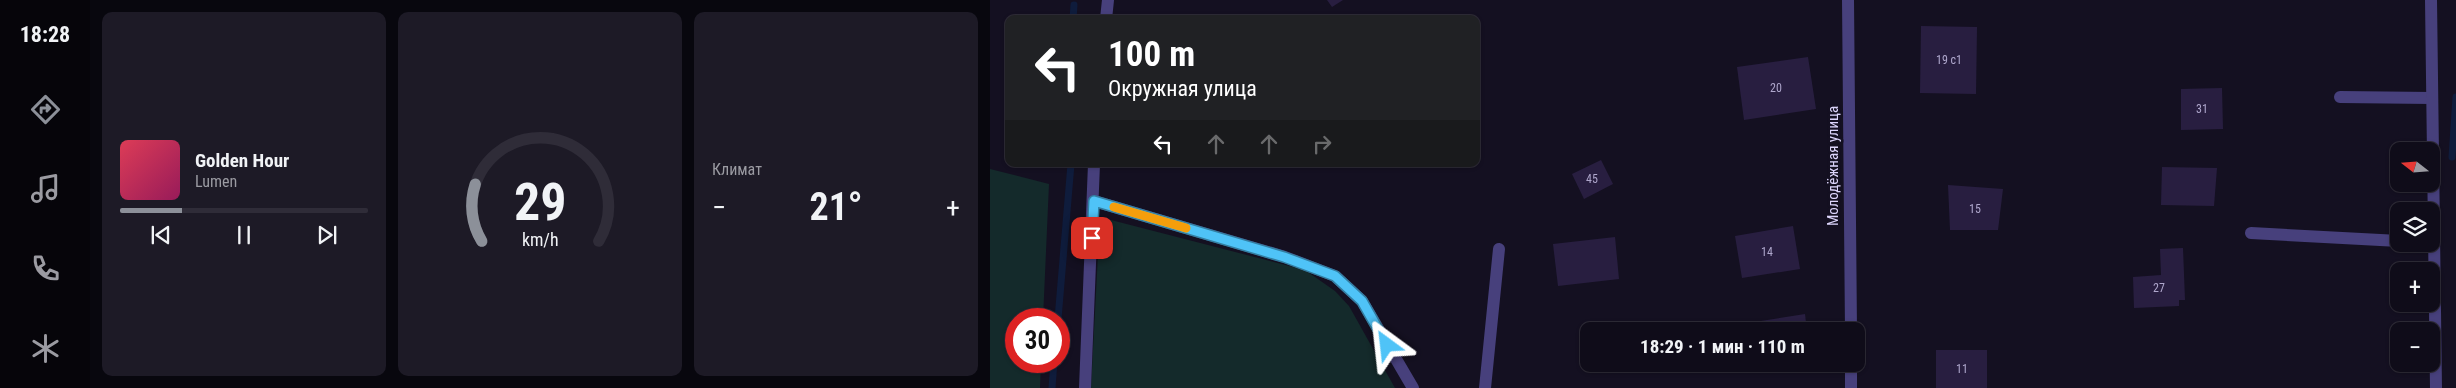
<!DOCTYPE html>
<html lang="ru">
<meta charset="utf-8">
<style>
body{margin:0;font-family:"Roboto Condensed",sans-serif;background:#1d1a26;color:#f1f3f6;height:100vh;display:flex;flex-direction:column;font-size:19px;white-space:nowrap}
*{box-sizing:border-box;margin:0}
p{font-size:16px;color:#9b9ba2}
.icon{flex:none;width:28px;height:28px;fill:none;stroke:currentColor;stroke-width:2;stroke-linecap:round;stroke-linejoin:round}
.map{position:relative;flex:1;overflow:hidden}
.panel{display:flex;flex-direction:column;gap:12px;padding:12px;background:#08070e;width:900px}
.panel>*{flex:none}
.top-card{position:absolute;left:15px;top:15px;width:475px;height:152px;border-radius:10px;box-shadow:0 1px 4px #0004,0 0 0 1px #2f2c38;background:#202124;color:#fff;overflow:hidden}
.needle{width:32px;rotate:287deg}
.tools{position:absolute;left:1400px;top:142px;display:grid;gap:10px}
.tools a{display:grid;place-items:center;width:50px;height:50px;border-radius:10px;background:#0f0c19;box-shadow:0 1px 4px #0004,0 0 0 1px #2f2c38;font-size:25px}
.speed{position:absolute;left:15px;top:308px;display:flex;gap:10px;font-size:25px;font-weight:700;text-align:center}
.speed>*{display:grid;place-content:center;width:65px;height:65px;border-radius:50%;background:#0f0c19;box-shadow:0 1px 4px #0004,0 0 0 1px #2f2c38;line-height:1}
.speed .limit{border:8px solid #d22;background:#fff;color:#111}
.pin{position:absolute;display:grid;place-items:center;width:42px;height:42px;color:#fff;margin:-21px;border-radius:10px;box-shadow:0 2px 8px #0006}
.me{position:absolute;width:55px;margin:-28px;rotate:330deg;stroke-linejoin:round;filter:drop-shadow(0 0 4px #0008)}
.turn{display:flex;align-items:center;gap:18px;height:105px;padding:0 20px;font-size:22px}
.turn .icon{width:65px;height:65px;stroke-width:2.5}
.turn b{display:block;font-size:35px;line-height:42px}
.lanes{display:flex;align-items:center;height:48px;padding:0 20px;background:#0003;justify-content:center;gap:25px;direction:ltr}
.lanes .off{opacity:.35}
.big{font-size:38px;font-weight:700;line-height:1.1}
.panel .widget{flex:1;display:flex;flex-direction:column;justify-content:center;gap:8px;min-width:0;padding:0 18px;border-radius:10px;background:#1d1a26}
.panel .dial{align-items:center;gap:0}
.dial svg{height:130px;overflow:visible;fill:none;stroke:#2f2c38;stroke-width:7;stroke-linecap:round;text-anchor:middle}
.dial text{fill:#f1f3f6;stroke:none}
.song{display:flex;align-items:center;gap:15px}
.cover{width:60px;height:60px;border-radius:8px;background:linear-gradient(135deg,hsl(350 70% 55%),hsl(330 70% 35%))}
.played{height:5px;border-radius:2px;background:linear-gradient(90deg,#8c9099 25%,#2f2c38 25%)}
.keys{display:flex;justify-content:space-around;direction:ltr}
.heat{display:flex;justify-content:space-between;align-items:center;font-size:28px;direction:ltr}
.panel .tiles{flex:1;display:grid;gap:12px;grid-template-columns:repeat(3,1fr)}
.trip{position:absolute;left:590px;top:322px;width:285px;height:50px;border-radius:10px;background:#0f0c19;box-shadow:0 1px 4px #0004,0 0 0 1px #2f2c38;font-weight:700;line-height:50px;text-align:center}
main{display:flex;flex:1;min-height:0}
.tabs{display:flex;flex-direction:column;width:90px;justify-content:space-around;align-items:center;background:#06050a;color:#9b9ba2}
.tabs .icon{width:35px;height:35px}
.tabs .on{color:#8c9099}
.tabs b{font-size:22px;color:#f1f3f6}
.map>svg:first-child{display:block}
.green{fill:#142a2b}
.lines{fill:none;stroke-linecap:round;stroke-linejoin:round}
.stream{stroke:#0f1c3c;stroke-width:7}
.building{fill:#281e40}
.lane{stroke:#47407c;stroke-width:12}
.street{stroke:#47407c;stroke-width:12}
.route-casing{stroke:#337fa1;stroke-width:12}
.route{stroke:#4fc3f7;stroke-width:9}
.slow{stroke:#f59e0b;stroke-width:9}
.labels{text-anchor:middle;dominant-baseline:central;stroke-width:5;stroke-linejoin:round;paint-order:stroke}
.number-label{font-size:12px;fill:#afa7cc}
.street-label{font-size:15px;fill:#dcd5fb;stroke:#141021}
</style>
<main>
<nav class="tabs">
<b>18:28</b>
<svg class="icon on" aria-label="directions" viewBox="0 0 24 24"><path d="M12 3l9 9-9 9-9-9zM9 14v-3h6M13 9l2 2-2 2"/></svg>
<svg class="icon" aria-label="music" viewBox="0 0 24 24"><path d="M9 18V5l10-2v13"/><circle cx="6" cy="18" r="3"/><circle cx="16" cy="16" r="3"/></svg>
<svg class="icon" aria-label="phone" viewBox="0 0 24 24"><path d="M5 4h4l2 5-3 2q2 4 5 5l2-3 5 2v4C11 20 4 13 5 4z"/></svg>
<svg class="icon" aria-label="climate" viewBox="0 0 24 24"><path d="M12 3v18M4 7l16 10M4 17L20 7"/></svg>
</nav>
<section class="panel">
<div class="tiles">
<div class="widget">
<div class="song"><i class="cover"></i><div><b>Golden Hour</b><p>Lumen</p></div></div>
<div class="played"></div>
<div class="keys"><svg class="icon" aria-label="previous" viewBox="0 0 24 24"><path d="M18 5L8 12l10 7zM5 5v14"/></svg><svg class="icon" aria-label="pause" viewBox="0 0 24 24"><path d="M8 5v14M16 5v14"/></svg><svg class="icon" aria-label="next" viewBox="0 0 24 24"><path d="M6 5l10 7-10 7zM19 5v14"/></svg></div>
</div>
<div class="widget dial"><svg viewBox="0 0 100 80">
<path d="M14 69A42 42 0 1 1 86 69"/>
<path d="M14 69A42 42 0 0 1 10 34" stroke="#8c9099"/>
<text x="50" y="56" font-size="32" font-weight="700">29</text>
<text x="50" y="72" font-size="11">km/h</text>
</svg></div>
<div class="widget"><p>Климат</p>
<div class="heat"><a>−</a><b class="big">21°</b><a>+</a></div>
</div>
</div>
</section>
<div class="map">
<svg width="1466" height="388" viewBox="0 0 1466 388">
<rect width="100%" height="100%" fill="#141021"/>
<!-- green -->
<g class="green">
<path d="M0,169L59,184L53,319H26V361H51L50,388H0Z"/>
<path d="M121,220L315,270L345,291L359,306L405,388H101L109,236L113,226Z"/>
</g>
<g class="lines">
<!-- stream -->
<g class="stream">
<path d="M83,19L84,5"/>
<path d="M1462,157L1466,97"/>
<path d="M68,319L81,164"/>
<path d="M62,388L64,361"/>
</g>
</g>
<!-- building -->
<g class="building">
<path d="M337,0H353L342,7Z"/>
<path d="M931,26L987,27L986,94L930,93Z"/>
<path d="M818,57L826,109L754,120L747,67Z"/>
<path d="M1232,88L1233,129L1191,130V89Z"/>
<path d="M611,160L623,184L594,199L582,174Z"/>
<path d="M1172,167L1227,168L1224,206L1171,205Z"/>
<path d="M958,185L1013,189L1008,230H960Z"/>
<path d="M803,226L810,269L752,278L745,236Z"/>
<path d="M625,237L629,279L568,286L563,244Z"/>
<path d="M1193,248L1195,300H1189V306L1144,308L1143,277L1171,275L1170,249Z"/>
<path d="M815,314L817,331H772L771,321Z"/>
<rect x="946" y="350" width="51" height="38"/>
</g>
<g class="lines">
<!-- lane -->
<g class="lane">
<path d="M1350,97L1442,98"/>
<path d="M1261,233L1409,241"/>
<path d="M495,388L509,249"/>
</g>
<!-- street -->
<g class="street">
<path d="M858,0L861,331"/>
<path d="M1441,0L1446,388"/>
<path d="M116,19L118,0"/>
<path d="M104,201L295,257L345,276L372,301L423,388"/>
<path d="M861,364V388"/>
<path d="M95,388L104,164"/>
</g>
</g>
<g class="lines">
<!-- route casing -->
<g class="route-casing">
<path id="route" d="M102,238L104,201L294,257L345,276L372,301L397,345"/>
</g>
<!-- route -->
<use href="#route" class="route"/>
<!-- slow -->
<path class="slow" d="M124,207L196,228"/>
</g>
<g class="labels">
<!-- number labels -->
<g class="number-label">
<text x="959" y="60">19 с1</text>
<text x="786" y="88">20</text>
<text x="1212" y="109">31</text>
<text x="602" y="179">45</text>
<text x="985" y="209">15</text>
<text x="777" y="252">14</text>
<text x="1169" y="288">27</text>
<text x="972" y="369">11</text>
</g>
<!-- street labels -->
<g class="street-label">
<text transform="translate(843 166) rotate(-90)">Молодёжная улица</text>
</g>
</g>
</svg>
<div class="tools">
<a><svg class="needle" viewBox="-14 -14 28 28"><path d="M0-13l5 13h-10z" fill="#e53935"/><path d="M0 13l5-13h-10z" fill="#9b9ba2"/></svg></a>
<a><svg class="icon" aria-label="layers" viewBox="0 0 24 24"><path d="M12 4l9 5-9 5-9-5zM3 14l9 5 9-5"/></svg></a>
<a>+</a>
<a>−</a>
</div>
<div class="speed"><div class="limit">30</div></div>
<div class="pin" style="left:102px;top:238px;background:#d93025"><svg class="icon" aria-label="arrive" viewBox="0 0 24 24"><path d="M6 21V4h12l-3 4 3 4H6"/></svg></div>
<svg class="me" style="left:397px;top:345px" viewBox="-20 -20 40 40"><path d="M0-17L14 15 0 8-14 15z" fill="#4fc3f7" stroke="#fff" stroke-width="4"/></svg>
<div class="trip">18:29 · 1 мин · 110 m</div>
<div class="top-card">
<div class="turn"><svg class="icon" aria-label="left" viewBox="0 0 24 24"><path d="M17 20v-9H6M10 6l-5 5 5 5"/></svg><div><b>100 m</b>Окружная улица</div></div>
<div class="lanes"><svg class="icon" aria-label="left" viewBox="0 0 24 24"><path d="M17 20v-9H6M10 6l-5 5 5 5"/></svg><svg class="icon off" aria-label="ahead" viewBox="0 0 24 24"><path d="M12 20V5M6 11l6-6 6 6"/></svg><svg class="icon off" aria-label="ahead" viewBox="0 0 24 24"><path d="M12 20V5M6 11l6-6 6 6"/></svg><svg class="icon off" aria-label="right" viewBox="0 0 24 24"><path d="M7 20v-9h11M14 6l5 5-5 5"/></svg></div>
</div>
</div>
</main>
